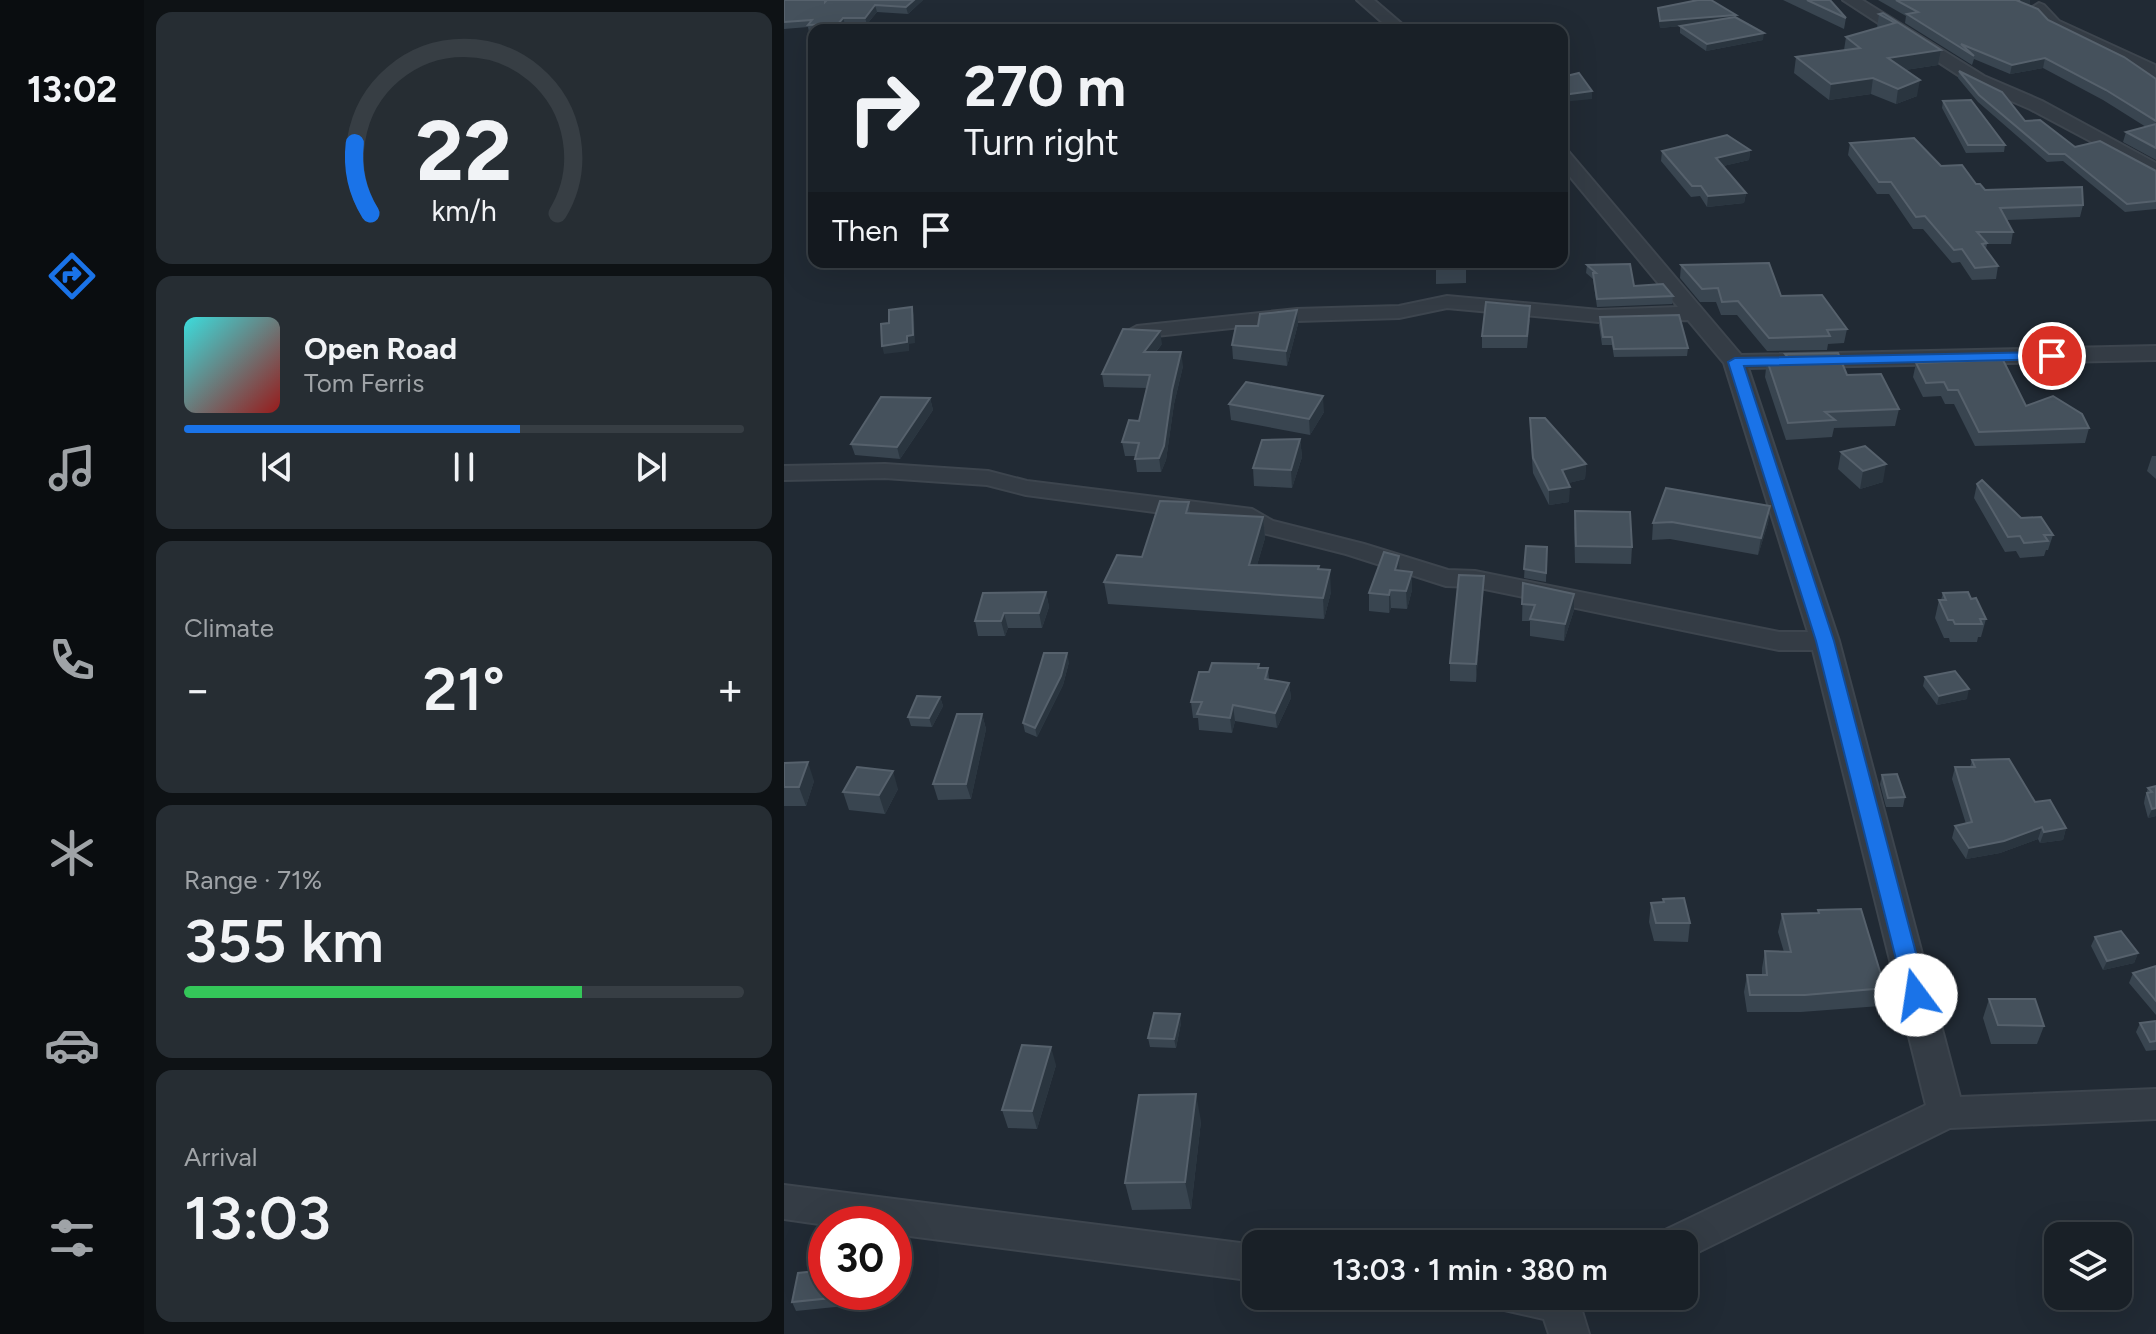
<!DOCTYPE html>
<meta charset="utf-8">
<style>
body{margin:0;font-family:Figtree,sans-serif;background:#262d33;color:#f1f3f6;height:100vh;display:flex;flex-direction:column;font-size:30px;white-space:nowrap}
*{box-sizing:border-box;margin:0}
p{font-size:26px;color:#9fa3a7}
.icon{flex:none;width:44px;height:44px;fill:none;stroke:currentColor;stroke-width:2;stroke-linecap:round;stroke-linejoin:round}
.map{position:relative;flex:1;overflow:hidden}
.details{display:flex;flex-direction:column;gap:12px;padding:12px;background:#0e1215;width:640px}
.details>*{flex:none}
.guide{position:absolute;left:24px;top:24px;width:760px;height:244px;border-radius:16px;box-shadow:0 8px 32px #0002,0 0 0 2px #373e44;background:#192027;color:#f1f3f6;overflow:hidden}
.buttons{position:absolute;left:1260px;top:1222px;display:grid;gap:16px}
.buttons a{display:grid;place-items:center;width:88px;height:88px;border-radius:16px;background:#192027;box-shadow:0 8px 32px #0002,0 0 0 2px #373e44;font-size:40px}
.speed{position:absolute;left:24px;top:1206px;display:flex;gap:16px;font-size:40px;font-weight:700;text-align:center}
.speed>*{display:grid;place-content:center;width:104px;height:104px;border-radius:50%;background:#192027;box-shadow:0 8px 32px #0002,0 0 0 2px #373e44;line-height:1}
.speed .limit{border:12px solid #d22;background:#fff;color:#111}
.pin{position:absolute;display:grid;place-items:center;width:68px;height:68px;color:#fff;margin:-34px;border:4px solid #fff;border-radius:50%;box-shadow:0 2px 8px #0007}
.me{position:absolute;width:88px;margin:-44px;rotate:346deg;stroke-linejoin:round;filter:drop-shadow(0 0 6px #0008)}
.turn{display:flex;align-items:center;gap:28px;height:168px;padding:0 24px;font-size:36px}
.turn .icon{width:104px;height:104px;stroke-width:2.5}
.turn b{display:block;font-size:56px;line-height:68px}
.then{display:flex;align-items:center;height:76px;padding:0 24px;background:#0003;gap:16px;font-size:30px}
.big{font-size:60px;font-weight:600;line-height:1.1}
.details .widget{flex:1;display:flex;flex-direction:column;justify-content:center;gap:12px;min-width:0;padding:0 28px;border-radius:16px;background:#262d33}
.details .dial{align-items:center;gap:0}
.dial svg{height:208px;overflow:visible;fill:none;stroke:#373e44;stroke-width:7;stroke-linecap:round;text-anchor:middle}
.dial text{fill:#f1f3f6;stroke:none}
.song{display:flex;align-items:center;gap:24px}
.cover{width:96px;height:96px;border-radius:12px;background:linear-gradient(135deg,hsl(180 70% 55%),hsl(0 70% 35%))}
.played{height:8px;border-radius:4px;background:linear-gradient(90deg,#1a73e8 60%,#373e44 60%)}
.keys{display:flex;justify-content:space-around;direction:ltr}
.heat{display:flex;justify-content:space-between;align-items:center;font-size:44px;direction:ltr}
.charge{height:12px;border-radius:6px;background:linear-gradient(90deg,#34c759 71%,#373e44 0)}
.trip{position:absolute;left:458px;top:1230px;width:456px;height:80px;border-radius:16px;background:#192027;box-shadow:0 8px 32px #0002,0 0 0 2px #373e44;font-weight:600;line-height:80px;text-align:center}
main{display:flex;flex:1;min-height:0}
.dock{display:flex;flex-direction:column;width:144px;justify-content:space-around;align-items:center;background:#0a0d10;color:#9fa3a7}
.dock .icon{width:56px;height:56px}
.dock .current{color:#1a73e8}
.dock b{font-size:36px;color:#f1f3f6}
.map>svg:first-child{display:block}
.lines{fill:none;stroke-linecap:round;stroke-linejoin:round}
.street-casing{stroke:#3d454e;stroke-width:4}
.street{fill:#343c45;fill-rule:evenodd}
.wall{fill:#394550}
.shaded-wall{fill:#2a353f}
.building{fill:#45515c;stroke:#56616c;stroke-width:2}
.route{fill:#1a73e8;stroke:#114b97;stroke-width:2}
</style>
<main>
<nav class="dock">
<b>13:02</b>
<svg class="icon current" aria-label="directions" viewBox="0 0 24 24"><path d="M12 3l9 9-9 9-9-9zM9 14v-3h6M13 9l2 2-2 2"/></svg>
<svg class="icon" aria-label="music" viewBox="0 0 24 24"><path d="M9 18V5l10-2v13"/><circle cx="6" cy="18" r="3"/><circle cx="16" cy="16" r="3"/></svg>
<svg class="icon" aria-label="phone" viewBox="0 0 24 24"><path d="M5 4h4l2 5-3 2q2 4 5 5l2-3 5 2v4C11 20 4 13 5 4z"/></svg>
<svg class="icon" aria-label="climate" viewBox="0 0 24 24"><path d="M12 3v18M4 7l16 10M4 17L20 7"/></svg>
<svg class="icon" aria-label="car" viewBox="0 0 24 24"><path d="M5 17H2v-5l4-1 3-4h7l3 4 3 1v5h-3M9 17h6M6 11h13"/><circle cx="7" cy="17" r="2"/><circle cx="17" cy="17" r="2"/></svg>
<svg class="icon" aria-label="filters" viewBox="0 0 24 24"><path d="M4 7h16M4 17h16"/><circle cx="9" cy="7" r="2"/><circle cx="15" cy="17" r="2"/></svg>
</nav>
<section class="details">
<div class="widget dial"><svg viewBox="0 0 100 80">
<path d="M14 69A42 42 0 1 1 86 69"/>
<path d="M14 69A42 42 0 0 1 8 42" stroke="#1a73e8"/>
<text x="50" y="56" font-size="32" font-weight="700">22</text>
<text x="50" y="72" font-size="11">km/h</text>
</svg></div>
<div class="widget">
<div class="song"><i class="cover"></i><div><b>Open Road</b><p>Tom Ferris</p></div></div>
<div class="played"></div>
<div class="keys"><svg class="icon" aria-label="previous" viewBox="0 0 24 24"><path d="M18 5L8 12l10 7zM5 5v14"/></svg><svg class="icon" aria-label="pause" viewBox="0 0 24 24"><path d="M8 5v14M16 5v14"/></svg><svg class="icon" aria-label="next" viewBox="0 0 24 24"><path d="M6 5l10 7-10 7zM19 5v14"/></svg></div>
</div>
<div class="widget"><p>Climate</p>
<div class="heat"><a>−</a><b class="big">21°</b><a>+</a></div>
</div>
<div class="widget"><p>Range · 71%</p><b class="big">355 km</b><div class="charge"></div></div>
<div class="widget"><p>Arrival</p><b class="big">13:03</b></div>
</section>
<div class="map">
<svg width="1372" height="1334" viewBox="0 0 1372 1334">
<rect width="100%" height="100%" fill="#212a34"/>
<g class="lines">
<!-- street casing -->
<g class="street-casing">
<g id="street">
<path d="M573,0H590L625,30H607Z"/>
<path d="M1059,0H1078L1200,76L1258,101L1372,163V176L1246,109L1188,84Z"/>
<path d="M1255,3L1260,5L1275,21L1371,65L1372,84L1366,83L1359,73L1263,27L1247,8Z"/>
<path d="M778,150L784,151L957,355L1372,346V360L964,368L1055,641L1176,1097L1372,1089V1119L1166,1128L900,1259V1244H874L879,1231L1142,1105L1029,650H995L691,587L662,586L562,554L471,531L461,524L242,495L203,485L101,478L0,480V466L101,464L204,471L243,481L468,509L489,521L580,544L664,570L691,571L995,632H1024L940,363L904,320L815,322L663,308L615,318L513,321L353,338L342,332L353,326L513,309L615,306L663,296L815,310L894,307L778,167Z"/>
<path d="M0,1185L472,1245V1281L110,1234V1224L42,1225L0,1219Z"/>
<path d="M710,1296H807L798,1311L805,1334H765L760,1319L716,1309Z"/>
</g>
</g>
<!-- street -->
<use href="#street" class="street"/>
</g>
<!-- wall -->
<g class="wall">
<path d="M0,0L41,2L139,0L124,14L93,12L83,24H61L56,30H30V32H25L24,27L0,29Z"/>
<path d="M999,0H1046L1062,18L1060,29Z"/>
<path d="M1094,0H1246L1245,6L1264,20L1372,79V160L1339,142L1342,132L1362,127L1319,100L1259,68L1226,74L1190,59L1188,65L1121,23L1122,16Z"/>
<path d="M874,8L952,17L979,40L922,51L896,33V26L876,28Z"/>
<path d="M1095,14L1157,50L1154,65L1121,70L1133,96L1112,104L1087,94L1045,100L1010,73L1012,57L1060,50L1062,37L1093,28Z"/>
<path d="M1175,71L1241,121L1291,147L1372,171V209L1341,212L1279,161L1263,162L1194,102L1174,78Z"/>
<path d="M1159,101L1221,145L1220,152L1182,153L1158,108Z"/>
<path d="M1066,143L1157,166L1192,184L1201,190L1299,205L1296,217L1223,220L1229,232L1227,244H1203L1202,249L1214,266L1212,279L1188,280L1176,262L1168,263L1139,229H1129L1105,194H1093L1064,155Z"/>
<path d="M966,150L965,160L939,166L962,193L960,203L923,207L916,196L907,197L877,161L878,151Z"/>
<path d="M591,262H612V264L591,265Z"/>
<path d="M652,262H682V283L652,284Z"/>
<path d="M803,265L850,286L889,296L888,304L813,307L809,279L802,273Z"/>
<path d="M897,265L997,296L1063,329L1060,343L1044,344L1043,350L983,351L953,315H937L932,302H916L896,278Z"/>
<path d="M513,310L514,324L503,366L449,359L448,345L474,326Z"/>
<path d="M816,317L904,348L903,356L830,357L828,345H818L815,325Z"/>
<path d="M746,319L743,348H698V336Z"/>
<path d="M378,344L372,352L399,366L390,404L382,460L377,472H353L351,456H341L338,442L355,421L363,388L320,387L318,374Z"/>
<path d="M1001,354L1063,375L1115,409L1111,426L1050,428L1048,437L1002,440L981,377L983,360H1000Z"/>
<path d="M1132,363L1242,406L1305,428L1301,443L1191,446L1170,404H1161L1157,396L1139,397L1129,377Z"/>
<path d="M146,398L149,410L116,459L71,455L67,444Z"/>
<path d="M445,404L540,412L526,435L447,420Z"/>
<path d="M746,418L802,464L801,479L784,483L785,502L765,505L749,473L746,433Z"/>
<path d="M516,439L518,457L508,488L470,486L469,468Z"/>
<path d="M1057,452L1099,482L1076,489L1054,469Z"/>
<path d="M1368,456H1372V479L1363,471Z"/>
<path d="M1193,484L1237,518L1269,535L1264,550H1262L1260,556L1236,558L1232,551L1221,552L1190,498Z"/>
<path d="M405,502L406,513L479,517L481,538L473,565L535,566V570L547,592L540,619L324,604L320,582L358,557Z"/>
<path d="M986,506L984,523L974,555L886,539L868,540L869,523Z"/>
<path d="M791,511L848,547L847,564L791,563L790,528Z"/>
<path d="M742,546L763,547L762,582L740,578Z"/>
<path d="M615,556L616,571L628,572V590L623,609L607,608L605,613L585,611V593Z"/>
<path d="M739,583L790,594V610L780,641L746,636V621H738Z"/>
<path d="M262,592L265,607L258,628H224L221,636H194L191,621Z"/>
<path d="M1159,593L1187,599L1202,619L1197,637H1194L1193,642H1166L1165,638H1160L1151,618L1155,600H1157Z"/>
<path d="M699,594L692,682L666,681V663Z"/>
<path d="M285,662L279,685L253,737L241,732L239,723Z"/>
<path d="M475,664V668H484L485,680L505,683L507,698L493,728L451,721L448,733L415,730L414,718H409L407,702L425,672Z"/>
<path d="M1141,677L1183,699L1153,705L1139,686Z"/>
<path d="M156,697L159,706L148,727L127,726L124,717Z"/>
<path d="M198,714L202,729L187,799L154,800L149,784Z"/>
<path d="M1188,760L1251,802L1282,828L1279,840L1256,843L1254,839L1216,853L1182,859L1168,838L1171,826L1182,824L1168,779L1171,767H1186Z"/>
<path d="M0,763L30,781L22,806H0Z"/>
<path d="M1098,775L1121,797L1119,807H1102L1096,784Z"/>
<path d="M1372,786V816L1364,818L1360,803L1361,797L1364,788Z"/>
<path d="M114,789L101,814L65,810L59,792Z"/>
<path d="M879,899L906,923L904,942L870,941L865,922L867,903L879,902Z"/>
<path d="M1034,910L1101,988L1096,1006L1017,1012H963L960,992L963,975H978V968L981,951L1000,952L994,932L998,914L1034,913Z"/>
<path d="M1311,937L1354,953L1350,963L1319,970L1307,946Z"/>
<path d="M1372,966V1015L1345,983L1349,973Z"/>
<path d="M1205,999L1260,1026L1253,1044H1207L1199,1018Z"/>
<path d="M1372,1021V1050L1362,1051L1352,1032L1356,1023Z"/>
<path d="M397,1023L392,1048L366,1047L364,1038Z"/>
<path d="M272,1065L253,1129L224,1128L218,1110Z"/>
<path d="M417,1121L407,1209L348,1210L341,1183Z"/>
<path d="M63,1292L61,1306L12,1311L8,1302Z"/>
</g>
<!-- shaded-wall -->
<g class="shaded-wall">
<path d="M130,0H139L124,14L122,7Z"/>
<path d="M1236,0H1246L1245,6L1234,1Z"/>
<path d="M91,5L93,12L83,24L81,18Z"/>
<path d="M952,15L951,21L876,28V21Z"/>
<path d="M59,18L61,24L56,30L54,24Z"/>
<path d="M980,33L979,40L922,51L923,44Z"/>
<path d="M1157,50L1154,65L1101,73L1104,58Z"/>
<path d="M1261,58L1259,68L1226,74L1228,65Z"/>
<path d="M1089,78L1087,94L1045,100L1047,84Z"/>
<path d="M1136,80L1133,96L1112,104L1114,89Z"/>
<path d="M808,91V99L778,102V95Z"/>
<path d="M966,150L965,160L931,168L932,158Z"/>
<path d="M962,193L960,203L923,207L924,196Z"/>
<path d="M128,307L130,315L131,343L125,344V351L100,354L98,346L123,336Z"/>
<path d="M513,310L514,324L503,366L502,351Z"/>
<path d="M376,331L378,344L361,365L360,352Z"/>
<path d="M397,352L399,366L390,404L382,460L377,472L375,458L388,390Z"/>
<path d="M539,396L540,412L526,435L525,419Z"/>
<path d="M146,398L149,410L116,459L113,447Z"/>
<path d="M516,439L518,457L508,488L507,470Z"/>
<path d="M802,464L801,479L777,485L778,470Z"/>
<path d="M1102,464L1099,482L1076,489L1079,471Z"/>
<path d="M786,487L785,502L765,505V490Z"/>
<path d="M986,506L984,523L974,555L977,538Z"/>
<path d="M479,517L481,538L467,586L465,565Z"/>
<path d="M615,556L616,574L611,570Z"/>
<path d="M546,570L547,592L540,619L539,598Z"/>
<path d="M628,572V590L623,609L622,591Z"/>
<path d="M700,576L699,594L692,682V664Z"/>
<path d="M606,590L607,608L605,613V595Z"/>
<path d="M262,592L265,607L258,628L255,613Z"/>
<path d="M790,594V610L780,641L781,624Z"/>
<path d="M220,613L224,628L221,636L217,621Z"/>
<path d="M283,653L285,662L279,685L253,737L251,728Z"/>
<path d="M505,683L507,698L493,728L491,713Z"/>
<path d="M1185,689L1183,699L1153,705L1155,696Z"/>
<path d="M156,697L159,706L148,727L145,718Z"/>
<path d="M449,705L451,721L448,733L446,718Z"/>
<path d="M198,714L202,729L187,799L182,784Z"/>
<path d="M24,762L30,781L22,806L15,787Z"/>
<path d="M109,771L114,789L101,814L95,795Z"/>
<path d="M1372,808V816L1364,818L1368,809Z"/>
<path d="M1258,827L1254,839L1216,853L1182,859L1185,848Z"/>
<path d="M1282,828L1279,840L1256,843L1260,832Z"/>
<path d="M1354,953L1350,963L1319,970L1323,961Z"/>
<path d="M396,1014L397,1023L392,1048L390,1039Z"/>
<path d="M267,1047L272,1065L253,1129L248,1111Z"/>
<path d="M412,1094L417,1121L407,1209L401,1182Z"/>
<path d="M58,1292H63L61,1306L57,1297Z"/>
</g>
<!-- building -->
<g class="building">
<path d="M0,0H41V2L43,0H130L122,7L91,5L81,18H59L54,24L24,25L28,20L0,22Z"/>
<path d="M914,0H927L952,15L876,21L874,8Z"/>
<path d="M1023,0H1046L1062,18Z"/>
<path d="M1112,0H1236L1234,1L1254,9L1264,20L1340,57L1372,79V121L1322,90L1261,58L1228,65L1177,44L1190,56L1123,14L1134,12Z"/>
<path d="M1099,13L1157,50L1104,58L1136,80L1114,89L1089,78L1047,84L1012,57L1076,48L1062,37L1111,23L1095,14Z"/>
<path d="M951,17L980,33L923,44L896,26Z"/>
<path d="M1175,71L1218,92L1241,121L1256,120L1291,147L1316,141L1372,171V201L1343,204L1281,154H1265L1195,95Z"/>
<path d="M795,73L808,91L778,95V77Z"/>
<path d="M1187,100L1221,145H1184L1159,101Z"/>
<path d="M1372,124V148L1342,132Z"/>
<path d="M943,135L966,150L932,158L962,193L924,196L917,186H908L878,151Z"/>
<path d="M1130,138L1157,166L1178,165L1192,184H1196L1201,190L1298,187L1299,205L1216,208L1229,232H1193L1203,243L1198,244L1214,266L1191,268L1178,249L1170,250L1141,216L1132,217L1107,182H1095L1066,143Z"/>
<path d="M652,262H682V267L652,268Z"/>
<path d="M985,263L997,296L1038,295L1063,329L1043,330L1046,336L985,338L954,301L938,302L934,288L918,289L897,265Z"/>
<path d="M846,264L850,286L879,284L889,296L813,299L809,273H812L803,265Z"/>
<path d="M702,302L746,306L743,336H698Z"/>
<path d="M128,307L129,335L123,336V342L98,346L97,324L105,323V310Z"/>
<path d="M513,310L502,351L448,345L452,326H474L476,314Z"/>
<path d="M895,315L904,348L830,349L828,337H819L816,317Z"/>
<path d="M339,329L376,331L360,352H397L388,390L380,446L375,458L351,459L355,443L338,442L345,420L355,421L366,375L318,374Z"/>
<path d="M1054,353L1063,375L1097,374L1115,409L1041,412L1051,420L1004,423L983,360H1006L1001,354Z"/>
<path d="M1219,360L1242,406L1269,396L1298,414L1305,428L1195,432L1174,390H1164L1160,382L1142,383L1132,363Z"/>
<path d="M462,382L539,396L525,419L445,404Z"/>
<path d="M97,397L146,398L113,447L67,444Z"/>
<path d="M746,418H761L802,464L778,470L786,487L765,490L749,458Z"/>
<path d="M516,439L507,470L469,468L478,440Z"/>
<path d="M1081,446L1102,464L1079,471L1057,452Z"/>
<path d="M1198,480L1237,518L1257,517L1269,535H1260L1264,541L1240,543L1236,536L1224,537L1193,484Z"/>
<path d="M882,488L986,506L977,538L888,522L869,523Z"/>
<path d="M376,501L405,502L402,513L479,517L465,565L535,566L534,569L546,570L539,598L320,582L333,555L358,557Z"/>
<path d="M791,511L846,512L848,547L792,546Z"/>
<path d="M742,546L763,547L762,573L740,569Z"/>
<path d="M600,552L615,556L611,570L628,572L622,591L606,590L605,595L585,593Z"/>
<path d="M675,575L700,576L692,664L666,663Z"/>
<path d="M739,583L790,594L781,624L746,619L751,605L738,604Z"/>
<path d="M262,592L255,613H220L217,621H191L199,593Z"/>
<path d="M1184,592L1187,599L1192,598L1202,619H1196L1198,624H1171L1169,620H1164L1155,600H1162L1159,593Z"/>
<path d="M260,653H283L277,676L251,728L239,723Z"/>
<path d="M428,663L475,664L474,668H484L481,679L505,683L491,713L449,705L446,718L413,714L418,702H407L415,672H425Z"/>
<path d="M1171,671L1185,689L1155,696L1141,677Z"/>
<path d="M133,696L156,697L145,718L124,717Z"/>
<path d="M173,714H198L182,784H149Z"/>
<path d="M1225,759L1251,802L1266,800L1282,828L1260,832L1258,827L1220,841L1185,848L1171,826L1188,822L1171,767H1191L1188,760Z"/>
<path d="M24,762L15,787H0V763Z"/>
<path d="M73,767L109,771L95,795L59,792Z"/>
<path d="M1113,774L1121,797L1104,798L1098,775Z"/>
<path d="M1372,786V808L1368,809L1363,793L1368,792L1364,788Z"/>
<path d="M900,898L906,923H872L867,903L880,902L879,899Z"/>
<path d="M1077,909L1101,988L1021,995H966L963,975H983L981,951L1007,952L998,914L1035,913L1034,910Z"/>
<path d="M1337,931L1354,953L1323,961L1311,937Z"/>
<path d="M1372,966V1001L1349,973Z"/>
<path d="M1205,999H1251L1260,1026L1214,1025Z"/>
<path d="M370,1013L396,1014L390,1039L364,1038Z"/>
<path d="M1372,1021V1041L1366,1042L1356,1023Z"/>
<path d="M238,1045L267,1047L248,1111L218,1110Z"/>
<path d="M412,1094L401,1182L341,1183L355,1095Z"/>
<path d="M42,1270V1292H58L57,1297L8,1302L14,1273Z"/>
</g>
<!-- route -->
<path class="route" d="M1268,352L1273,353V359L960,366L1050,641L1143,995L1140,1001L1132,1004L1124,1001L1121,995L1032,641L944,362L951,358Z"/>
</svg>
<div class="buttons">
<a><svg class="icon" aria-label="layers" viewBox="0 0 24 24"><path d="M12 4l9 5-9 5-9-5zM3 14l9 5 9-5"/></svg></a>
</div>
<div class="speed"><div class="limit">30</div></div>
<div class="pin" style="left:1268px;top:356px;background:#d93025"><svg class="icon" aria-label="arrive" viewBox="0 0 24 24"><path d="M6 21V4h12l-3 4 3 4H6"/></svg></div>
<svg class="me" style="left:1132px;top:995px" viewBox="-20 -20 40 40"><circle r="19" fill="#fff"/><path d="M0-13L10 11 0 6-10 11z" fill="#1a73e8"/></svg>
<div class="trip">13:03 · 1 min · 380 m</div>
<div class="guide">
<div class="turn"><svg class="icon" aria-label="right" viewBox="0 0 24 24"><path d="M7 20v-9h11M14 6l5 5-5 5"/></svg><div><b>270 m</b>Turn right</div></div>
<div class="then">Then<svg class="icon" aria-label="arrive" viewBox="0 0 24 24"><path d="M6 21V4h12l-3 4 3 4H6"/></svg></div>
</div>
</div>
</main>
